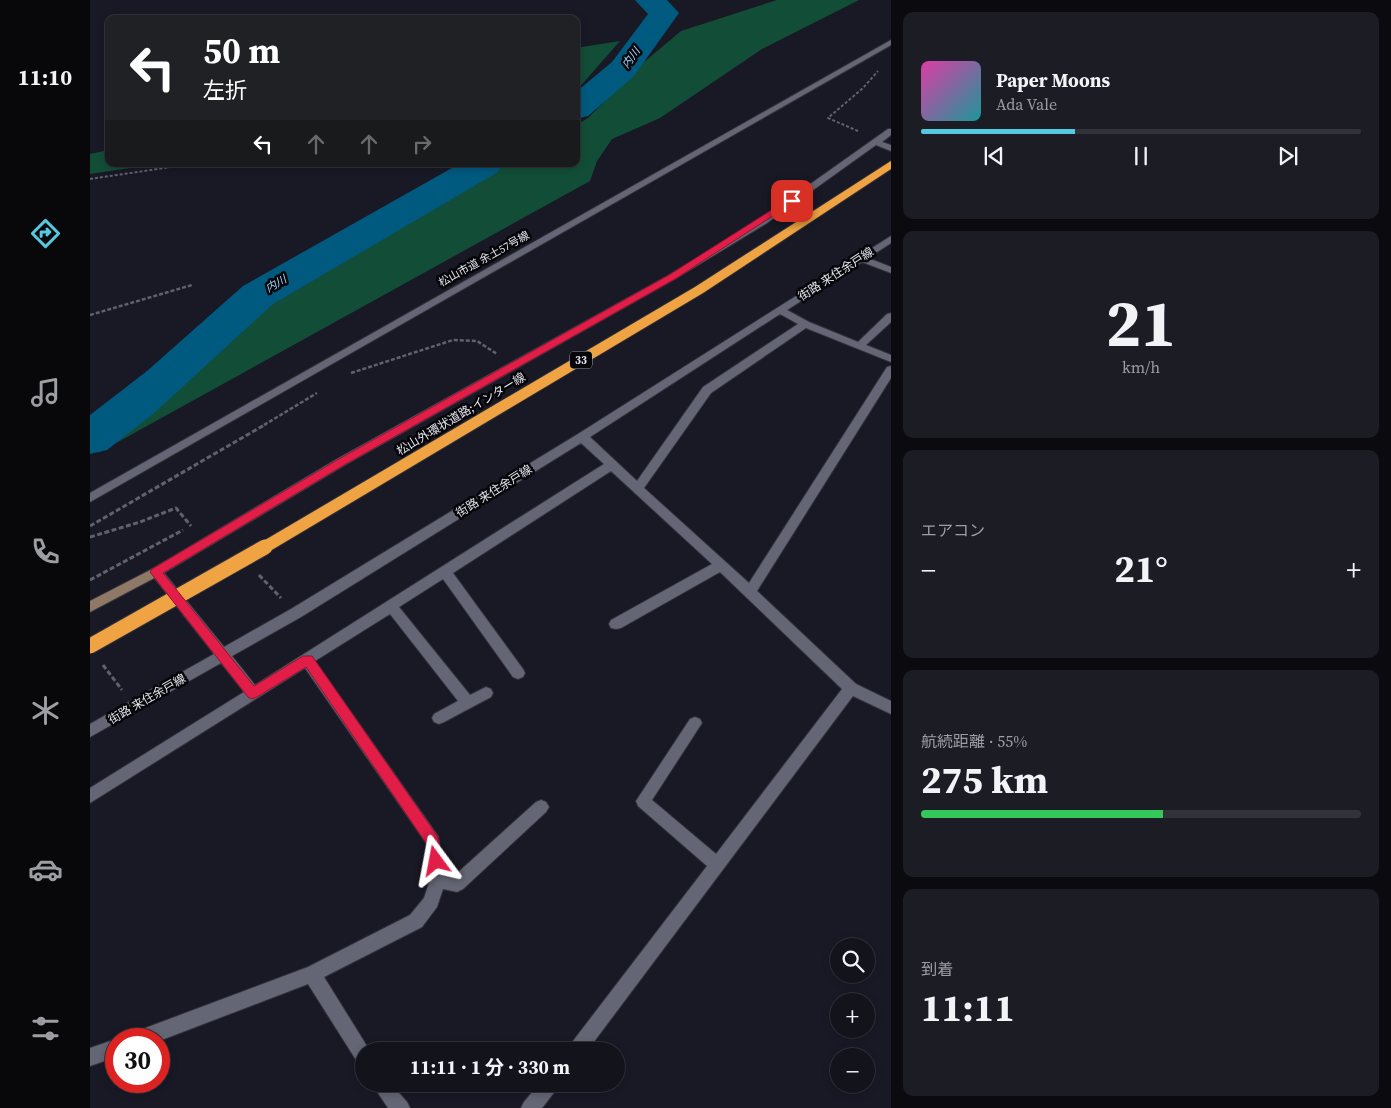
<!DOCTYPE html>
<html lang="ja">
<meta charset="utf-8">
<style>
body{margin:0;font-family:"Source Serif 4","Noto Sans JP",serif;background:#1c1c25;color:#f1f3f6;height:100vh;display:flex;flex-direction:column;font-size:19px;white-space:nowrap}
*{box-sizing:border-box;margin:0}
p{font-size:16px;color:#9d9ea3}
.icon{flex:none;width:28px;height:28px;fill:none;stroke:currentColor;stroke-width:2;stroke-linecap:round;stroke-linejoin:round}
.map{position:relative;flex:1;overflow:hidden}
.sheet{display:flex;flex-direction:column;gap:12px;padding:12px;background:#0a0a0f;width:500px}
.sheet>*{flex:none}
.banner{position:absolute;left:15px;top:15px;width:475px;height:152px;border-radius:10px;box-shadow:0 2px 8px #0003,0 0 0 1px #32323b;background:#202124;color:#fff;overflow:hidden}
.controls{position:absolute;left:740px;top:938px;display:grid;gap:10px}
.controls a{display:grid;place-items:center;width:45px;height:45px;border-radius:50%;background:#13131c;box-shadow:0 2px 8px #0003,0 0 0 1px #32323b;font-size:25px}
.speed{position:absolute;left:15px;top:1028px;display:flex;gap:10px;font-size:25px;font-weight:700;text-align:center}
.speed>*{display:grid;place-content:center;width:65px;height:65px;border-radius:50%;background:#13131c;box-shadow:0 2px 8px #0003,0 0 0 1px #32323b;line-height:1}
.speed .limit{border:8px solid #d22;background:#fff;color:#111}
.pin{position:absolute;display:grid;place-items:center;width:42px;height:42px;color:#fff;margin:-21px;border-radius:10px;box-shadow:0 2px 8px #0006}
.me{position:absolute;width:55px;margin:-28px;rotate:347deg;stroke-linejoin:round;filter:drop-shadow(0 0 4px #0008)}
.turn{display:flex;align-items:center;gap:18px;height:105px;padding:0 15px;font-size:22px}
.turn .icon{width:65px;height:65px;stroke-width:2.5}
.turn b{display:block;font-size:35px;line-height:42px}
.lanes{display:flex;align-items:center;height:48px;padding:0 15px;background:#0003;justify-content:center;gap:25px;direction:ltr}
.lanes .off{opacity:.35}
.big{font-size:38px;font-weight:700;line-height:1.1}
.sheet .tile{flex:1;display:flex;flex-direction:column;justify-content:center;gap:8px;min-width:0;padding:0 18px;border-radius:10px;background:#1c1c25}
.sheet .dial{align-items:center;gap:0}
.dial b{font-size:65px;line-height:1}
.song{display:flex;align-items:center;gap:15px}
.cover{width:60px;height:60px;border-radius:8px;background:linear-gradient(135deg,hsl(320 70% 55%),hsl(180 70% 35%))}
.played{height:5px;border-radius:2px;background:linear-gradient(90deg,#56c9e0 35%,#32323b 35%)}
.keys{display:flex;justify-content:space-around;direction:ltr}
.heat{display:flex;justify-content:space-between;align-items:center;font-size:28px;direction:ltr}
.charge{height:8px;border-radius:4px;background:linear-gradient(90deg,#34c759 55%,#32323b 0)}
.trip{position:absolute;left:265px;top:1042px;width:270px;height:50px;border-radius:25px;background:#13131c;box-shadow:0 2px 8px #0003,0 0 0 1px #32323b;font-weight:700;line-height:50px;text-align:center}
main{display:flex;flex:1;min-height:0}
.menu{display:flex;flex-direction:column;width:90px;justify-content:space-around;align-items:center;background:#08080b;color:#9d9ea3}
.menu .icon{width:35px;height:35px}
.menu .current{color:#56c9e0}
.menu b{font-size:22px;color:#f1f3f6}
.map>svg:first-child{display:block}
.green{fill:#124e37}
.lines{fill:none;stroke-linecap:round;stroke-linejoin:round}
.river{fill:#00597e;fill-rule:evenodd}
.street-casing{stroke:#32323b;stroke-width:2}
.secondary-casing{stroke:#32323b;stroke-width:2}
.highway-casing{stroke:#32323b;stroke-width:2}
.path-far2{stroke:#61616d;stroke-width:2;stroke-dasharray:3 2;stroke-linecap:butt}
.path-far1{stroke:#61616d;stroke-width:2.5;stroke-dasharray:4 2;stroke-linecap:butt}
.path{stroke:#61616d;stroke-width:3;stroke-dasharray:5 2.5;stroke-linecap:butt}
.street{fill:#656675;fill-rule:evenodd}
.secondary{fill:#8f7866;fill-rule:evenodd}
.highway{fill:#f0a342;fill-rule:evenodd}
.highway-bridge-casing{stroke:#32323b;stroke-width:17;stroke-linecap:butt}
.highway-bridge{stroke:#f0a342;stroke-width:15}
.route{fill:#e11d48;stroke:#92132f}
.labels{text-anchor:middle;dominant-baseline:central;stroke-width:5;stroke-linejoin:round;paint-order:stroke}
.far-water-label{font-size:11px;font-style:italic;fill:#a3dbfd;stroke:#05050a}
.far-street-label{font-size:11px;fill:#e4e5ed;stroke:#05050a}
.shield{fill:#05050a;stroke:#a1a2a9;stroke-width:1}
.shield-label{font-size:11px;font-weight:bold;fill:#e4e5ed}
.street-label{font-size:12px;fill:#e4e5ed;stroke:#05050a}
</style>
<main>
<nav class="menu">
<b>11:10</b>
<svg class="icon current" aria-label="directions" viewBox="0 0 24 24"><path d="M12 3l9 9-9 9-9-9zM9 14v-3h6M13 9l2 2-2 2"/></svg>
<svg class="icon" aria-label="music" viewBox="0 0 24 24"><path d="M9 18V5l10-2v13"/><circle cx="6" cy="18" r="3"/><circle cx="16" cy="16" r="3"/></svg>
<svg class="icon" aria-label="phone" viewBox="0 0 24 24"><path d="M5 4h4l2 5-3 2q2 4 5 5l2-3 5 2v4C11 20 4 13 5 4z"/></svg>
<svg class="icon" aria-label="climate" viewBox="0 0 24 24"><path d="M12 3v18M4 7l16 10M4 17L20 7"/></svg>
<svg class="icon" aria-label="car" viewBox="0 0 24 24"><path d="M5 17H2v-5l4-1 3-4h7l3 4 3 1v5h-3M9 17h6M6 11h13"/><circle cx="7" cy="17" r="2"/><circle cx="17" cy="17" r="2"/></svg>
<svg class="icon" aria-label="filters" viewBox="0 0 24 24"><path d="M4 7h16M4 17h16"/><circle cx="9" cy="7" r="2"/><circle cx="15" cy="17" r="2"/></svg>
</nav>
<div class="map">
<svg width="801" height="1108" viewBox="0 0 801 1108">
<rect width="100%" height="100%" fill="#191926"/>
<!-- green -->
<g class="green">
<path d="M687,0H769L672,49L570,118L522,139L507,161L500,181L8,453L146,332L177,296L353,195L413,164H486V125L498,118L553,63L591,31Z"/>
<path d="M530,41L486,91V48Z"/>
<path d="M19,150V164H67L0,174V154Z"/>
</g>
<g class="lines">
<!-- river -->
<g class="river">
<path d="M545,0H577L589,13L544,76L498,116L486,119V92L522,62L558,14Z"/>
<path d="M369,164H413L408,172L183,304L63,414L17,450L0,454V415L57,371L153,286Z"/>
</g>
<!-- street casing -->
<g class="street-casing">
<g id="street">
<path d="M801,40V45L0,502V493Z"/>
<path d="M798,129H801V135L792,142L801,145V151L786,145L677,223L585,279L255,465L74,573L134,647L201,609L488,434L801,236V243L778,258L801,267V273L772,262L697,310L719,322L768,342L797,314L801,313V322L776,345L801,355V362L716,328L621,393L554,488L659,583L797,367L801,366V378L667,591L766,684L801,701V714L763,696L497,1051H477L480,1045L617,866L548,806L546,801L600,719L605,717L610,719L612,723L562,800L626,854L752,689L630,572L531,628L526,629L521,628L519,624L521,620L622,564L521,471L363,573L433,669L435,673L433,677L428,679L423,677L353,579L309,607L380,695L396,687L401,689L403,693L401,697L354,722L349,724L344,722L342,718L344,714L368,701L300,614L225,661L348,836L355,874L364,876L446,802L451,800L456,802L459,807L456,812L373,889L367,892L353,889L347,907L332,927L234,977L280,1051H274V1066L268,1063L218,984L69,1041V1039H41L44,1033L50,1030L218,967L320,915L334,898L340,880L336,843L215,668L0,803V788L154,692L131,663L0,737V724L124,654L62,575L60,572L62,569L247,459L579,275L671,219ZM690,314L708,324L613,387L547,481L500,437ZM491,443L514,464L165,685L142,656L211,617Z"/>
<path d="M26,1039V1057L0,1066V1048Z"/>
<path d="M282,1084H301L317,1102L320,1108H298Z"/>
<path d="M449,1084H469L466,1090L452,1108H431L434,1102Z"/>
</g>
</g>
<!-- secondary casing -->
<g class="secondary-casing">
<path id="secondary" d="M66,567L70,569L72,572L70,575L0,612V601Z"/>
</g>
<!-- highway casing -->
<g class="highway-casing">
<path id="highway" d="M801,161V169L613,293L180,551L175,553L170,551L168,547L170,543L605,287Z"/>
</g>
<!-- path-far2 -->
<g class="path-far2">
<path d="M768,131L738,118L773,88L788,71"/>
<path d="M0,179L101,164"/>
</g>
<!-- path-far1 -->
<g class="path-far1">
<path d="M0,315L102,285"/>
<path d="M261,373L363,340L387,341L407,354"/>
<path d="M174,425L227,393"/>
</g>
<!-- path -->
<g class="path">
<path d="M0,526L176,424"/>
<path d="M0,537L50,522L86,508L101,526"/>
<path d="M169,575L191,598"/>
<path d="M0,580L93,530"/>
<path d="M13,665L32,690"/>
</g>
<!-- street -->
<use href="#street" class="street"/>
<!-- secondary -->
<use href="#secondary" class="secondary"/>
<!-- highway -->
<use href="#highway" class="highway"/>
<!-- highway-bridge casing -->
<g class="highway-bridge-casing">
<path id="highway-bridge" d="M0,646L175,547"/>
</g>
<!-- highway-bridge -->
<use href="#highway-bridge" class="highway-bridge"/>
</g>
<!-- route -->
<path class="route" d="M699,199L706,201L585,279L254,465L73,573L164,686L213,656H222L348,837L353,861L351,866L346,868L341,866L336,843L216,667L167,697L162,699L158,697L60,572L62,569L247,460L579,275Z"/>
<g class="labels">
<!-- far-water labels -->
<g class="far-water-label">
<text transform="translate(541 58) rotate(-53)">内川</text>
<text transform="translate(186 284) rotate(-30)">内川</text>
</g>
<!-- far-street labels -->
<g class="far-street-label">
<text transform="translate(394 259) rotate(-29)">松山市道 余土57号線</text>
</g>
<!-- shield labels -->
<rect class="shield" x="480" y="351.5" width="22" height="17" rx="4"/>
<g class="shield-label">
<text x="491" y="360">33</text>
</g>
<!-- street labels -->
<g class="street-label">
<text transform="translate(746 274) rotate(-33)">街路 来住余戸線</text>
<text transform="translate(371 414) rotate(-31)">松山外環状道路;インター線</text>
<text transform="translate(404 491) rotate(-32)">街路 来住余戸線</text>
<text transform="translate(57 699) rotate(-30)">街路 来住余戸線</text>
</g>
</g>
</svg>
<div class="controls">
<a><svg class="icon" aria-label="search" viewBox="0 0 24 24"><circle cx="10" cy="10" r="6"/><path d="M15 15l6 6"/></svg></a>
<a>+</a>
<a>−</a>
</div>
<div class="speed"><div class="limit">30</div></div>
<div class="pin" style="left:702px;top:201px;background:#d93025"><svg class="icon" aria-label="arrive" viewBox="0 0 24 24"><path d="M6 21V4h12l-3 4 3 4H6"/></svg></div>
<svg class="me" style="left:346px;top:861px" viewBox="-20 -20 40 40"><path d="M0-17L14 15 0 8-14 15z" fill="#e11d48" stroke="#fff" stroke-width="4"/></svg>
<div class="trip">11:11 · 1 分 · 330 m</div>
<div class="banner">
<div class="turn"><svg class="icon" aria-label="left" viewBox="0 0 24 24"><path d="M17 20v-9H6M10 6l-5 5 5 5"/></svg><div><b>50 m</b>左折</div></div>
<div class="lanes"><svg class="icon" aria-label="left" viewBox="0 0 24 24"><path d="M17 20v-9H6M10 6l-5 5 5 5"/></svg><svg class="icon off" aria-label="ahead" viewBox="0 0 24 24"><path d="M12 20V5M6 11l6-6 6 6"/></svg><svg class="icon off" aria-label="ahead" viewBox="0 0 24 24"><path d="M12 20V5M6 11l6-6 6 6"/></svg><svg class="icon off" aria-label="right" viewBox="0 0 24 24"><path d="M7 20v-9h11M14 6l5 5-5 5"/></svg></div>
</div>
</div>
<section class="sheet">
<div class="tile">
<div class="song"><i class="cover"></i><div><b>Paper Moons</b><p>Ada Vale</p></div></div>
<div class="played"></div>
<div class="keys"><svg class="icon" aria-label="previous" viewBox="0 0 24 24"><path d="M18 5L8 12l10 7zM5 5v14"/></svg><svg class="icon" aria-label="pause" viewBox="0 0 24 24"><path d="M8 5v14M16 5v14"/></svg><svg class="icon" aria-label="next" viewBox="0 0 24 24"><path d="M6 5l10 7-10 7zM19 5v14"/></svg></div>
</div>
<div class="tile dial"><b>21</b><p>km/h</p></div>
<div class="tile"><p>エアコン</p>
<div class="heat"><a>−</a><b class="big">21°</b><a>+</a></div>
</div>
<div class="tile"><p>航続距離 · 55%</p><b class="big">275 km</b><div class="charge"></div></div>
<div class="tile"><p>到着</p><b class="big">11:11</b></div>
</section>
</main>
